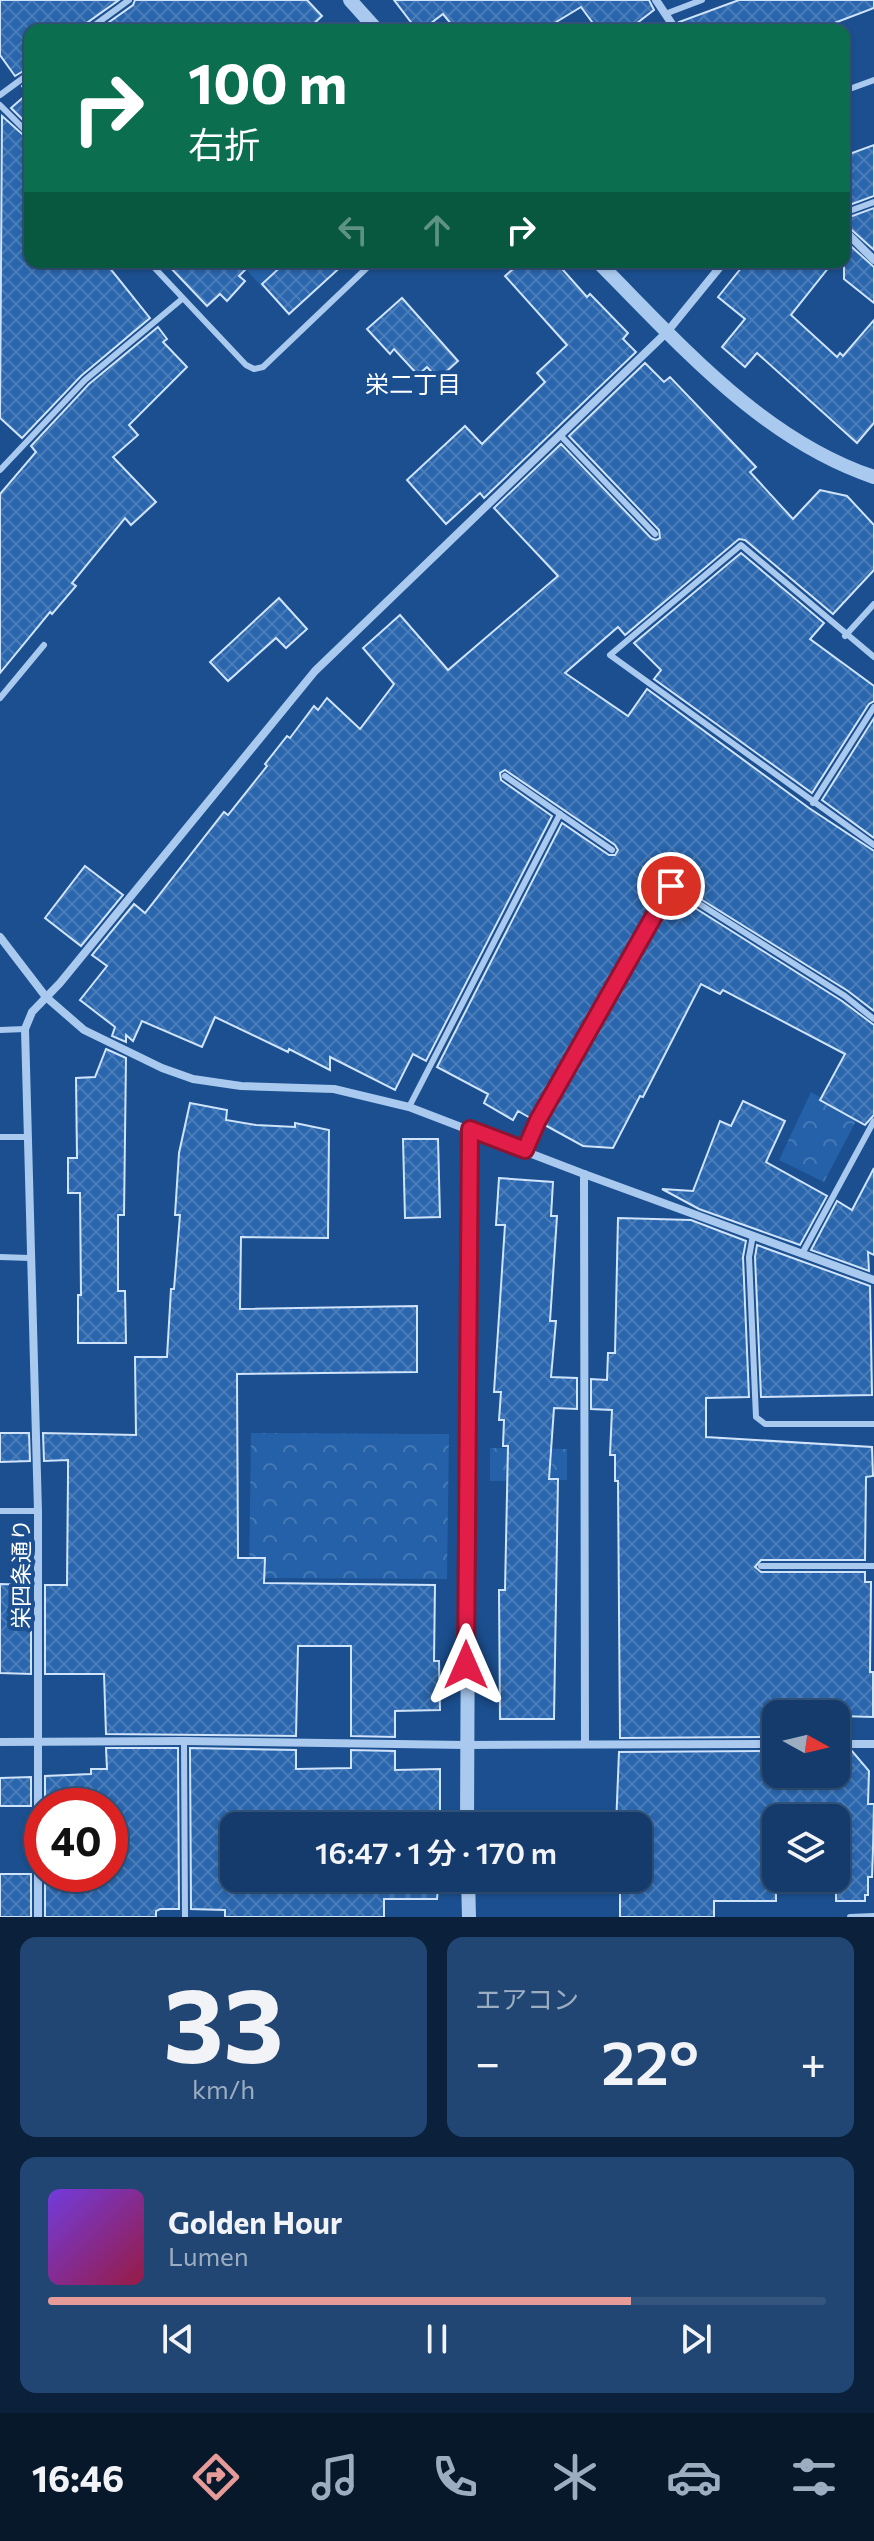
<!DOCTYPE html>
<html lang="ja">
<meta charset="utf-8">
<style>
body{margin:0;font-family:Commissioner,"Noto Sans JP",sans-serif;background:#214673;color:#f1f3f6;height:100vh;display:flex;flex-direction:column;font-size:30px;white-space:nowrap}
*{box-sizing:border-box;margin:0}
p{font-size:26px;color:#9dadc1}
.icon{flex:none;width:44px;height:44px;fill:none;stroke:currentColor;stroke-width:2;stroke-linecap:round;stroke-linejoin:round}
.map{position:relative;height:1917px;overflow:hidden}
.sheet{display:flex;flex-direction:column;gap:20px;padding:20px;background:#0b203b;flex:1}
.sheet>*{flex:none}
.banner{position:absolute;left:24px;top:24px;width:826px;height:244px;border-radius:16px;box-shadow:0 2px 6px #0004,0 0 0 2px #33557e;background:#0b6e4f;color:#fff;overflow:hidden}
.needle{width:52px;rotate:98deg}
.buttons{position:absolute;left:762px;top:1700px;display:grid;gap:16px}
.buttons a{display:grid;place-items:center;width:88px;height:88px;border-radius:16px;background:#143b6b;box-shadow:0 2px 6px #0004,0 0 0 2px #33557e;font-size:40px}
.speed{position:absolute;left:24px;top:1788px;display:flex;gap:16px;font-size:40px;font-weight:700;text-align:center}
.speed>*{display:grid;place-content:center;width:104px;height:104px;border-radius:50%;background:#143b6b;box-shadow:0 2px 6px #0004,0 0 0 2px #33557e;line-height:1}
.speed .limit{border:12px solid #d22;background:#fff;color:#111}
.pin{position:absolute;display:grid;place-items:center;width:68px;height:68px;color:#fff;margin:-34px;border:4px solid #fff;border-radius:50%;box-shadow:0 2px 8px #0007}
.me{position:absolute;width:88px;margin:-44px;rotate:0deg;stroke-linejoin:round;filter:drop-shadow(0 0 6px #0008)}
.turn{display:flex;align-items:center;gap:28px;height:168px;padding:0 32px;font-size:36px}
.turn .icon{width:104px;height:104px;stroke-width:2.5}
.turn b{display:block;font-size:56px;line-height:68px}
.lanes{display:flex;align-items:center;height:76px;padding:0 32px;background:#0003;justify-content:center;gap:40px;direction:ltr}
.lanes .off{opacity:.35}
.big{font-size:60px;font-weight:600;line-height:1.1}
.sheet .widget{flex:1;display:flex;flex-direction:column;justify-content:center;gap:12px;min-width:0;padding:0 28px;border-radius:16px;background:#214673}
.sheet .dial{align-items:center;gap:0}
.dial b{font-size:104px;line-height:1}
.song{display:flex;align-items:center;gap:24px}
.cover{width:96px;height:96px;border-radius:12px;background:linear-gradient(135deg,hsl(260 70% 55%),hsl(340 70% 35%))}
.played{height:8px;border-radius:4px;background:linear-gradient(90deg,#e69b98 75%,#33557e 75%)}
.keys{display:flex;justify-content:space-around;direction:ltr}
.heat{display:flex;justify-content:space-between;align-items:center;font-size:44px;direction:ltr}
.sheet .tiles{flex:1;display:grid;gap:20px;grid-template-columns:1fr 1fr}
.widget:last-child{grid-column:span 2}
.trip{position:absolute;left:220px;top:1812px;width:432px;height:80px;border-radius:16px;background:#143b6b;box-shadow:0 2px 6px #0004,0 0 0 2px #33557e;font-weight:600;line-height:80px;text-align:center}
.tab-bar{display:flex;height:128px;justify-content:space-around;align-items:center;background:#08182b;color:#9dadc1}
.tab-bar .icon{width:56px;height:56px}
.tab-bar .selected{color:#e69b98}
.tab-bar b{font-size:36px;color:#f1f3f6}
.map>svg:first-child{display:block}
.park{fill:url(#park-crowns)}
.garden{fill:#2461a8}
.building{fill:url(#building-cross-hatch);stroke:#cfe3fa;stroke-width:2}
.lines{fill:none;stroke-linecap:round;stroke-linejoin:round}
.service{stroke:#a9c9ee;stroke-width:6}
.minor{stroke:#a9c9ee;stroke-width:8}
.tertiary{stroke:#a9c9ee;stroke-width:14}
.route-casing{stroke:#92132f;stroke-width:20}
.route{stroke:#e11d48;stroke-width:14}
.labels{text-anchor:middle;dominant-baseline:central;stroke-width:8;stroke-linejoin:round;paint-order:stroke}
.street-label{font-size:22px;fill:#fff;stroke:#1b4f8f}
.neighbourhood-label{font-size:24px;fill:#fff;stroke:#1b4f8f}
</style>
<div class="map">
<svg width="874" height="1917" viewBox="0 0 874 1917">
<defs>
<pattern id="park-crowns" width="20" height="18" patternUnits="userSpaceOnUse" patternTransform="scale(2)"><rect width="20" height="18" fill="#2461a8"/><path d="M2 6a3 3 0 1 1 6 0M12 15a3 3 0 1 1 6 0" fill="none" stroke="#4579b5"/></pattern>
<pattern id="building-cross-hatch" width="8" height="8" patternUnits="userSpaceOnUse" patternTransform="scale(2)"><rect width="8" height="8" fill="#2a66ad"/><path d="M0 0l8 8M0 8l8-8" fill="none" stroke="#4a7db9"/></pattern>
</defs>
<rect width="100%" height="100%" fill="#1b4f8f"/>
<!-- park -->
<g class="park">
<path d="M811,1092L857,1119L824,1182L779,1160Z"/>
<path d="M251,1433L449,1434L447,1579L249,1578Z"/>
<path d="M490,1448L567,1449V1480L490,1481Z"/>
</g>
<!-- garden -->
<path class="garden" d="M239,262H291L263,288Z"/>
<!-- building -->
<g class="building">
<path d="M0,0H119L84,25L82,30H30V67L15,76L0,55Z"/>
<path d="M135,0H307L322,16L307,30H98L133,5Z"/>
<path d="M394,0H649L654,10L628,30H598L581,7L543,30H456L443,14L422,30H417Z"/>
<path d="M739,0H874V8L816,30H683L679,22Z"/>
<path d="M30,80V127L11,108L27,94L22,86Z"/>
<path d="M2,116L30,141V262H105L150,318L81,376L22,438L0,418Z"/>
<path d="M874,145V196L844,207V156Z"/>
<path d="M874,208V250L844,223V219Z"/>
<path d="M844,240L874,267V303L844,279Z"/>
<path d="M165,262H253L239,276L245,281L227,301L220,294L207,306Z"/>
<path d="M286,262H346L289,314L262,284Z"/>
<path d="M521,262H556L587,297L590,294L628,333L623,339L636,352L484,498L480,493L446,524L407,480L465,426L482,444L545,382L537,373L567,345L505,276Z"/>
<path d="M746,262H833L791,315L837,357L840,353L843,356L874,320V423L857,443L757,353L745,367L722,347L745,319L718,297Z"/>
<path d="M402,298L458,361L438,379L427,367L418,375L394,349L390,354L367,329Z"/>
<path d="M158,327L167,339L163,342L187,367L129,425L138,435L113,457L156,502L131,525L125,518L72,583L76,586L52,614L50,612L0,673V494L36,452L31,446L89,384Z"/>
<path d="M645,363L664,382L670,377L756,467L750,472L793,519L820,490L847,496L874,525V570L833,614L745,540L739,539L625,635L618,627L565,673L628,716L647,689L809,808L874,851V1011L848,991L670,880L666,883L532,1119L518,1111L513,1120L484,1103L488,1094L437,1067L562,823L609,855H615L618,850L615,845L505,770L500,773L501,780L552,816L426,1061L413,1054L395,1090L330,1057V1070L289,1049L288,1052L215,1017L202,1047L142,1021L133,1041L126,1035V1042L112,1036L115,1027L80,1000L107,966L92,955L134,904L145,913L224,812L228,815L267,766L265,764L287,736L290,738L314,706L318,710L327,698L360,729L394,684L363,648L400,615L448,670L558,576L494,508L561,444L651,538L656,540L660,538L659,530L569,436Z"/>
<path d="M741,553L824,623L810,639L874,686V701L869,704L812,793L654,679L661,670L634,643Z"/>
<path d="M279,598L307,629L286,648L276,638L228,681L210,662Z"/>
<path d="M874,718V838L822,800Z"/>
<path d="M85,866L123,895L81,946L45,918Z"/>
<path d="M673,894L842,1001L874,1025V1115L865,1125L820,1100L845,1054L723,990L720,994L701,984L643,1097L640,1096L613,1148L583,1146L543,1124Z"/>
<path d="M106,1049L126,1058L124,1215H118V1291H125L126,1343H78V1295H81L80,1193H68V1158H77L76,1078L95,1077Z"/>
<path d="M743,1101L785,1121L766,1162L827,1196L800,1245L699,1209L662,1189L693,1191L720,1121L731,1126Z"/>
<path d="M190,1103L227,1110L226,1120L256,1125L295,1127V1123L329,1130L328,1238L241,1237L240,1309L417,1306V1372L237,1374L238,1558H265L264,1583L435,1585L434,1661H439L440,1710L395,1711V1737L351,1736V1646H298L296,1736L106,1734L104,1674H45V1585H67L68,1477V1460L44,1461L43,1433L136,1435L135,1357H167L171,1289H174L180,1215H175L179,1153Z"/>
<path d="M403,1139H438L440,1217L405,1218Z"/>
<path d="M874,1168V1255L868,1252L869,1271L811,1250L837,1201L852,1210Z"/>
<path d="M499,1178L553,1182L551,1216H557L550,1321H556L551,1377L577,1378V1409L554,1408L549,1479H558L554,1719H500L499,1590H505L508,1446H503L504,1420H499L501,1392H494L505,1225H496Z"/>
<path d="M618,1218L691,1220L746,1241L743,1257L749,1397L706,1398V1437L872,1447L873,1476L866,1477L865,1560H761L755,1567L761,1572H865V1582H871L870,1672H873V1717L770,1714V1737L620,1738L618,1481H615V1455H610L612,1410L591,1409V1379L607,1380L608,1353H615Z"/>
<path d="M757,1245L870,1286L872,1395L761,1397L755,1257Z"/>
<path d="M0,1433H29L30,1461L0,1462Z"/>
<path d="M0,1584L31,1585V1674L0,1673Z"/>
<path d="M106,1748H178L179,1909H160L156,1911V1917H45V1874H110V1806H45V1776L91,1774V1769H107Z"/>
<path d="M190,1748L296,1750V1769L351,1768V1750L395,1751V1770L440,1769V1826H234V1878H439L437,1899H384V1917H225V1910L191,1909Z"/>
<path d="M769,1751V1769H776V1774H837L839,1751H852L869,1771L868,1804H874L873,1849L872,1877H868V1895H865V1901H836V1818H776V1901H714V1917H620V1878H638V1826H616L619,1752Z"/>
<path d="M31,1777V1806H0V1778Z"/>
<rect x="0" y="1874" width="31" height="43"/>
</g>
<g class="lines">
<!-- service -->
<g class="service">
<path d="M665,14L702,0"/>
<path d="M88,30L129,0"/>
<path d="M844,91L874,80"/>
<path d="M0,95L30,73"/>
<path d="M0,105L30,135"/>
<path d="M844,213L874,202"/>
<path d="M149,262L246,365L254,369L263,367L373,262"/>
<path d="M560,435L655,534"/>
<path d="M0,470L85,380L182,299"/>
<path d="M845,636L874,604"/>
<path d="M874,657L741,545L610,655L874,845"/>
<path d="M0,698L44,645"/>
<path d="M505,776L612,850"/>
<path d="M813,803L874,707"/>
<path d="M0,1030L25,1029"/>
<path d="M409,1107L560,814"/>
<path d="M0,1137H28"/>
<path d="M525,1150L538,1120L671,886L845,996L874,1019"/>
<path d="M753,1235L749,1257L756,1417L765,1424H874"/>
<path d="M803,1252L874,1121"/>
<path d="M0,1257L30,1258"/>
<path d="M0,1511H38"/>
<path d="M761,1566H874"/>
<path d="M184,1741L185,1917"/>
<path d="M850,1917L874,1916"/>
</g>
<!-- minor -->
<g class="minor">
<path d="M656,0L676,30"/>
<path d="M844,230L874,260"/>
<path d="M0,937L46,997L84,1030L162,1068L193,1079L241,1086L334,1089L409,1107L584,1174L874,1280"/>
<path d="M584,1174L585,1744"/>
<path d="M0,1742L184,1741L466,1745L776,1744"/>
<path d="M836,1744H874"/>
<path d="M38,1917V1511L25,1029L32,1012L60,983L315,671L667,332L724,262"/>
</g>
<!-- tertiary -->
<g class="tertiary">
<path d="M350,0L377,30"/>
<path d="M598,262C680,344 761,439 874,477"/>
<path d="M467,1826L470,1129"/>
<path d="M468,1878L469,1917"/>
</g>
</g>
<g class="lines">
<!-- route casing -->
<g class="route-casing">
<path id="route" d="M466,1665L470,1129L525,1150L538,1120L671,886"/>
</g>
<!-- route -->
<use href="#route" class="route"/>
</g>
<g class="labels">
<!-- street labels -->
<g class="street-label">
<text transform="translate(20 1574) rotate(-90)">栄四条通り</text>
</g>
<!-- neighbourhood labels -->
<g class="neighbourhood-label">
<text x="413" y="383">栄二丁目</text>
</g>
</g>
</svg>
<div class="buttons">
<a><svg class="needle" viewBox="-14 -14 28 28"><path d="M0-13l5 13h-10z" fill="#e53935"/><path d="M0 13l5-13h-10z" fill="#9dadc1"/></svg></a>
<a><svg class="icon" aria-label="layers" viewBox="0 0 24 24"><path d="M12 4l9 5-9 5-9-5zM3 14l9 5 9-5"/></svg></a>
</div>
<div class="speed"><div class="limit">40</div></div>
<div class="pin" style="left:671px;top:886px;background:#d93025"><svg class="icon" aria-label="arrive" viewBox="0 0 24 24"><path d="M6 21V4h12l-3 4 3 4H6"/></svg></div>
<svg class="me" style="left:466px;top:1665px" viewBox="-20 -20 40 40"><path d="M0-17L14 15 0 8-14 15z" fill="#e11d48" stroke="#fff" stroke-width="4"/></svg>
<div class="trip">16:47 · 1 分 · 170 m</div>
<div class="banner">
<div class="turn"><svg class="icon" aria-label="right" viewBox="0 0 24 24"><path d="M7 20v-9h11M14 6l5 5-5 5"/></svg><div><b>100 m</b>右折</div></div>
<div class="lanes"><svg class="icon off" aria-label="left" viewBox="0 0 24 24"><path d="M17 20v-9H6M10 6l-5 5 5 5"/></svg><svg class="icon off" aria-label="ahead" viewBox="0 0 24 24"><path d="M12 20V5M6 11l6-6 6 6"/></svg><svg class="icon" aria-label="right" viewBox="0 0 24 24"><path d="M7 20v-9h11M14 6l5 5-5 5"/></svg></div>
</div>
</div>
<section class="sheet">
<div class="tiles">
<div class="widget dial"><b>33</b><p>km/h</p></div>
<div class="widget"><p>エアコン</p>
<div class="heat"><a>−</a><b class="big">22°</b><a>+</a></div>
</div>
<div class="widget">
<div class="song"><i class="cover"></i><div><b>Golden Hour</b><p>Lumen</p></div></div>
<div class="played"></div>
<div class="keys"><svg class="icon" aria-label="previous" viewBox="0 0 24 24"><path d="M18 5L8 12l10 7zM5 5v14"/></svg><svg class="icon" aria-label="pause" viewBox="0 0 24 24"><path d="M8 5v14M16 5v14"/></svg><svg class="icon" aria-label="next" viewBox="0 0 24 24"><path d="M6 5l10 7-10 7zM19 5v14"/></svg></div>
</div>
</div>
</section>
<nav class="tab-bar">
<b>16:46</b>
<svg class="icon selected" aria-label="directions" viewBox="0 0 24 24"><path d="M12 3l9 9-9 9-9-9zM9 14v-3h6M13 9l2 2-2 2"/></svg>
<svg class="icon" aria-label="music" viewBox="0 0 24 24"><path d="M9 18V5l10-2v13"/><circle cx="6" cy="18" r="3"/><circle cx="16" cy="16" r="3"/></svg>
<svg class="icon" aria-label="phone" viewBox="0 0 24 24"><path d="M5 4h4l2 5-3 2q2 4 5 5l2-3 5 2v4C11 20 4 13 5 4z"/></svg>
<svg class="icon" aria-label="climate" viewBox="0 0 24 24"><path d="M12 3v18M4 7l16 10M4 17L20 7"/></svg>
<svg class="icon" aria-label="car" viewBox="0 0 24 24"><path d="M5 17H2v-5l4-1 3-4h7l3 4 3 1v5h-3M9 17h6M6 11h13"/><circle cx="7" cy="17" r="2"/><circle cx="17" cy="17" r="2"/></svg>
<svg class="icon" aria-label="filters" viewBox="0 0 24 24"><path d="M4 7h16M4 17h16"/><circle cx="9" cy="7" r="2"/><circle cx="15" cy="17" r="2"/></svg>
</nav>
